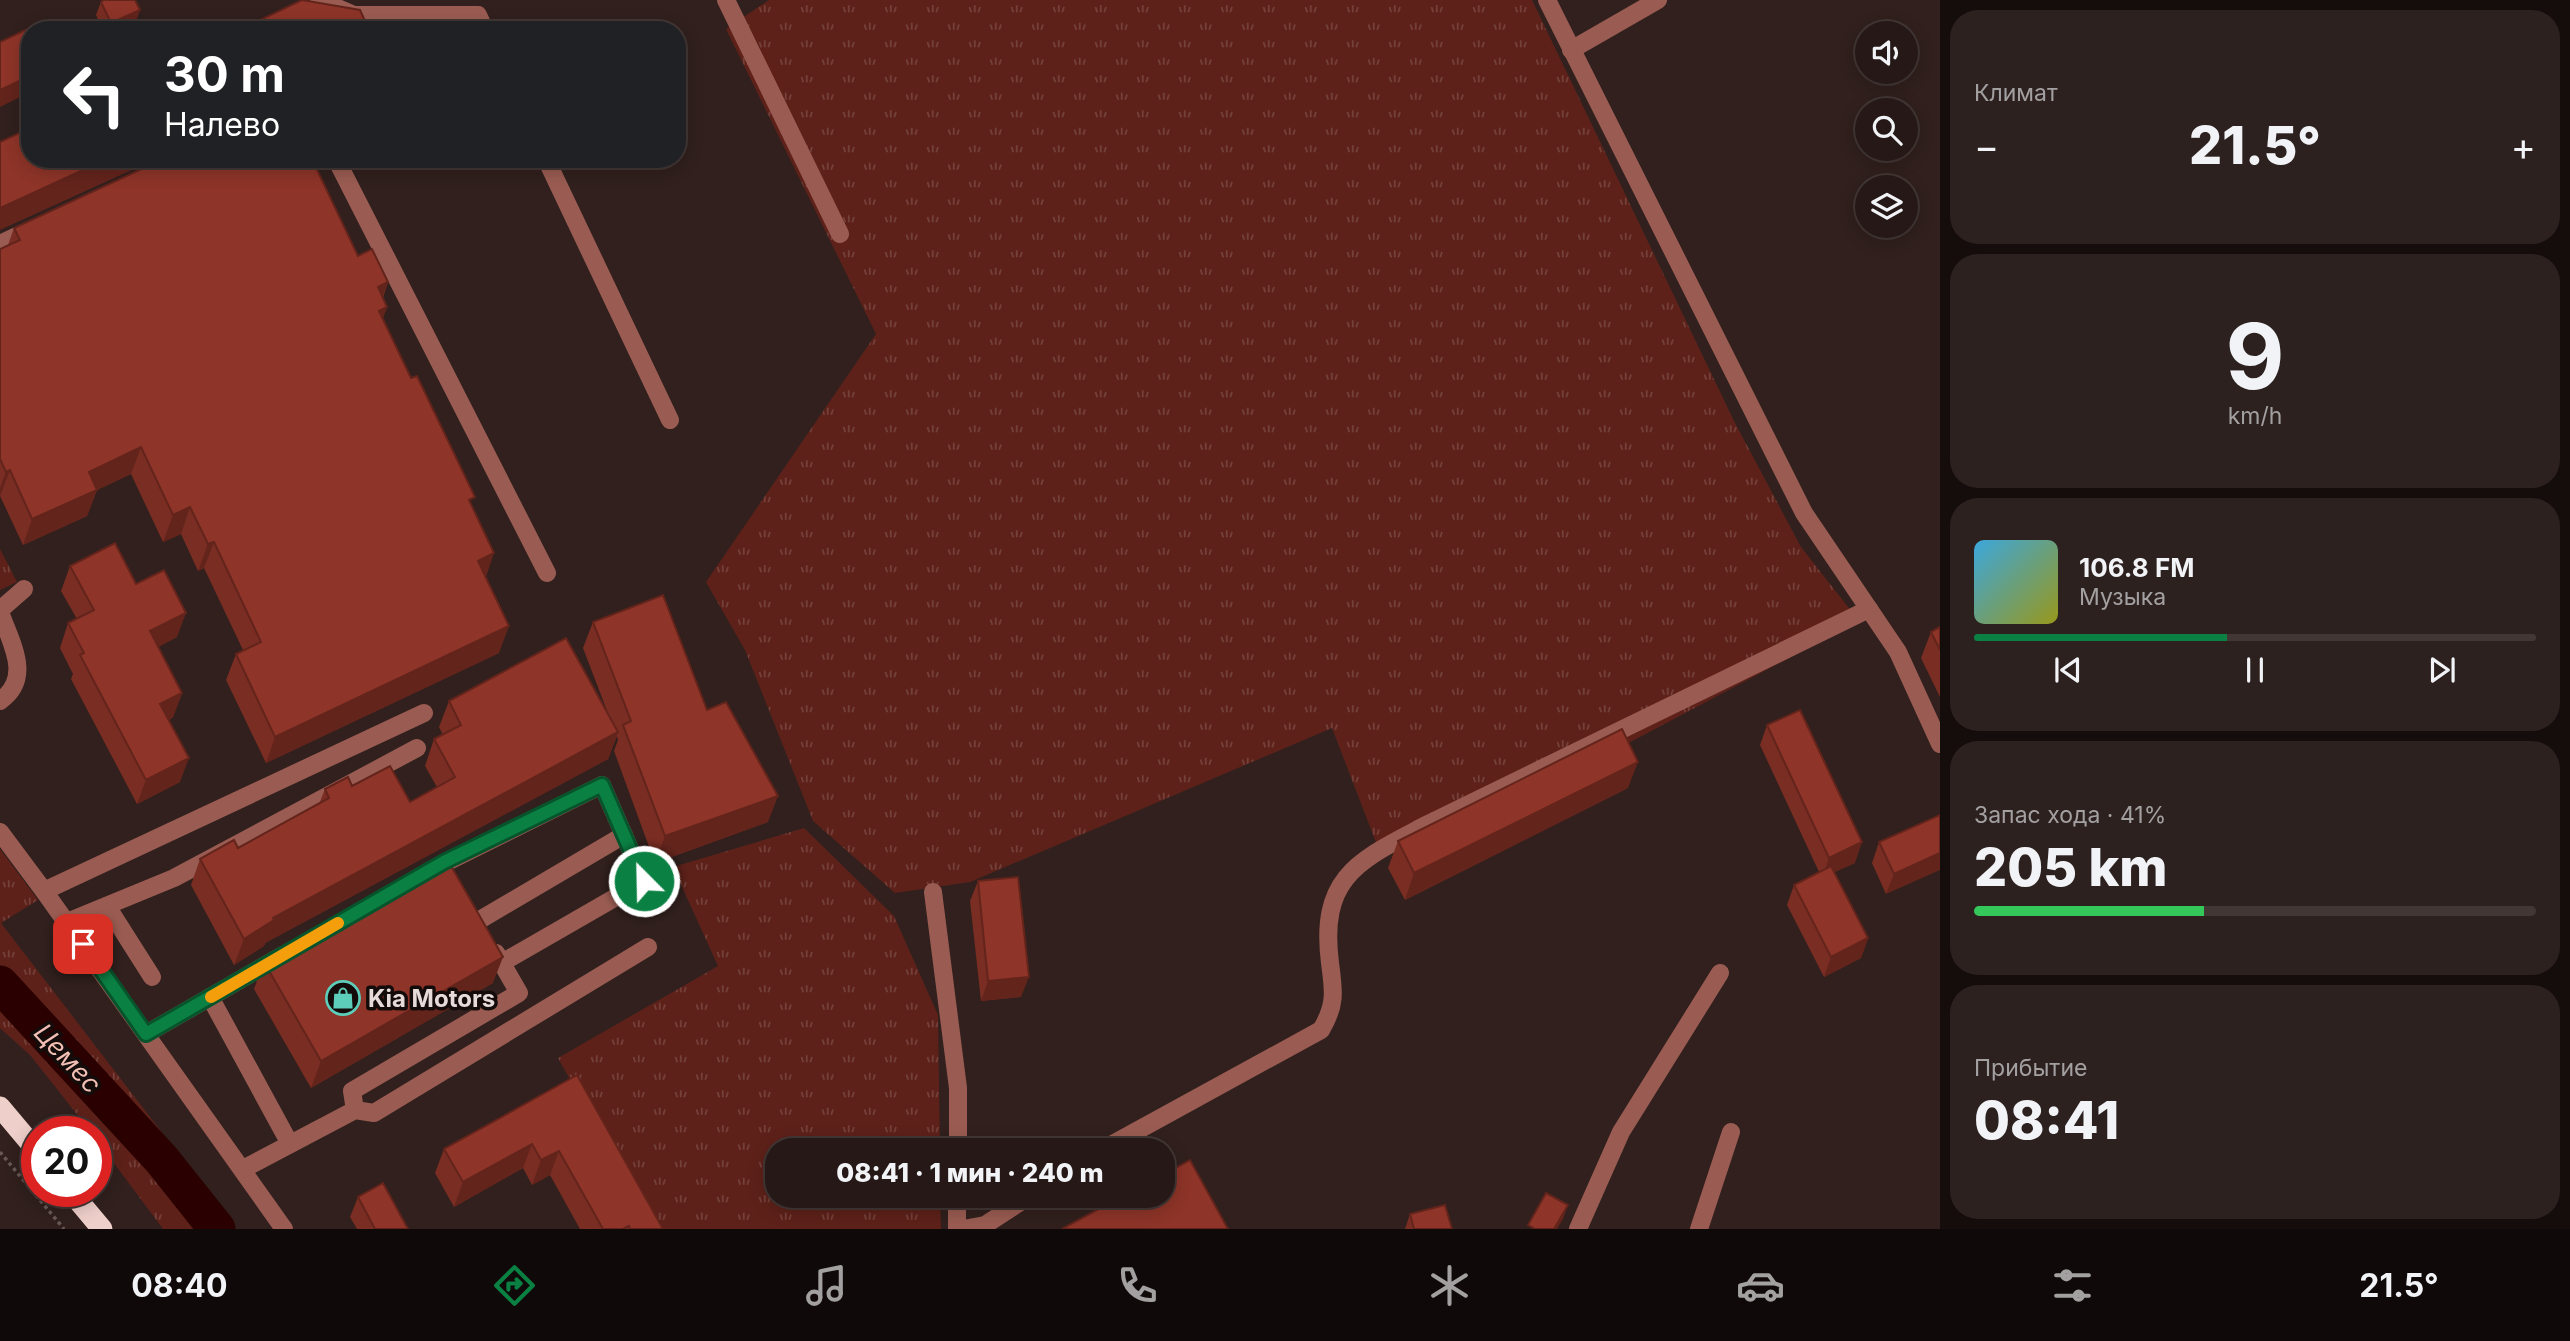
<!DOCTYPE html>
<html lang="ru">
<meta charset="utf-8">
<style>
body{margin:0;font-family:Inter,sans-serif;background:#2d211f;color:#f1f3f6;height:100vh;display:flex;flex-direction:column;font-size:26px;white-space:nowrap}
*{box-sizing:border-box;margin:0}
p{font-size:23px;color:#a3a0a1}
.icon{flex:none;width:38px;height:38px;fill:none;stroke:currentColor;stroke-width:2;stroke-linecap:round;stroke-linejoin:round}
.map{position:relative;flex:1;overflow:hidden}
.drawer{display:flex;flex-direction:column;gap:10px;padding:10px;background:#140d0c;width:630px}
.drawer>*{flex:none}
.guide{position:absolute;left:21px;top:21px;width:665px;height:147px;border-radius:28px;box-shadow:0 4px 18px #0003,0 0 0 2px #423735;background:#202124;color:#fff;overflow:hidden}
.controls{position:absolute;left:1855px;top:21px;display:grid;gap:14px}
.controls a{display:grid;place-items:center;width:63px;height:63px;border-radius:50%;background:#251816;box-shadow:0 4px 18px #0003,0 0 0 2px #423735;font-size:35px}
.speed{position:absolute;left:21px;top:1116px;display:flex;gap:14px;font-size:35px;font-weight:700;text-align:center}
.speed>*{display:grid;place-content:center;width:91px;height:91px;border-radius:50%;background:#251816;box-shadow:0 4px 18px #0003,0 0 0 2px #423735;line-height:1}
.speed .limit{border:10px solid #d22;background:#fff;color:#111}
.pin{position:absolute;display:grid;place-items:center;width:60px;height:60px;color:#fff;margin:-30px;border-radius:14px;box-shadow:0 4px 10px #0006}
.me{position:absolute;width:77px;margin:-38px;rotate:337deg;stroke-linejoin:round;filter:drop-shadow(0 0 5px #0008)}
.turn{display:flex;align-items:center;gap:24px;height:147px;padding:0 28px;font-size:32px}
.turn .icon{width:91px;height:91px;stroke-width:2.5}
.turn b{display:block;font-size:49px;line-height:60px}
.big{font-size:52px;font-weight:800;line-height:1.1}
.drawer .widget{flex:1;display:flex;flex-direction:column;justify-content:center;gap:10px;min-width:0;padding:0 24px;border-radius:28px;background:#2d211f}
.drawer .dial{align-items:center;gap:0}
.dial b{font-size:91px;line-height:1}
.song{display:flex;align-items:center;gap:21px}
.cover{width:84px;height:84px;border-radius:10px;background:linear-gradient(135deg,hsl(200 70% 55%),hsl(60 70% 35%))}
.played{height:7px;border-radius:4px;background:linear-gradient(90deg,#0b8043 45%,#423735 45%)}
.keys{display:flex;justify-content:space-around;direction:ltr}
.heat{display:flex;justify-content:space-between;align-items:center;font-size:38px;direction:ltr}
.charge{height:10px;border-radius:5px;background:linear-gradient(90deg,#34c759 41%,#423735 0)}
.trip{position:absolute;left:765px;top:1138px;width:410px;height:70px;border-radius:28px;background:#251816;box-shadow:0 4px 18px #0003,0 0 0 2px #423735;font-weight:800;line-height:70px;text-align:center}
.menu{display:flex;height:112px;justify-content:space-around;align-items:center;background:#0f0a09;color:#a3a0a1}
.menu .icon{width:49px;height:49px}
.menu .active{color:#0b8043}
.menu b{font-size:32px;color:#f1f3f6}
main{display:flex;flex:1;min-height:0}
.map>svg:first-child{display:block}
.grass{fill:url(#grass-tufts)}
.lines{fill:none;stroke-linecap:round;stroke-linejoin:round}
.river{stroke:#2a0000;stroke-width:37}
.path{stroke:#695956;stroke-width:3.5;stroke-dasharray:3.5 3.5;stroke-linecap:butt}
.minor{stroke:#9a5c52;stroke-width:18}
.highway{stroke:#efcfca;stroke-width:21}
.wall{fill:#7a2d22}
.shaded-wall{fill:#63241c}
.building{fill:#8e3428;stroke:#63241c;stroke-width:2}
.route-casing{stroke:#07532c;stroke-width:18}
.route{stroke:#0b8043;stroke-width:12}
.slow{stroke:#f59e0b;stroke-width:12}
.labels{text-anchor:middle;dominant-baseline:central;stroke-width:7;stroke-linejoin:round;paint-order:stroke}
.poi-label{font-size:24px;font-weight:bold;fill:#e7dbd9;stroke:#140c0b;text-anchor:start}
.water-label{font-size:26px;font-style:italic;fill:#f3bfb5;stroke:#140c0b}
</style>
<main>
<div class="map">
<svg width="1940" height="1229" viewBox="0 0 1940 1229">
<defs>
<pattern id="grass-tufts" width="24" height="20" patternUnits="userSpaceOnUse" patternTransform="scale(1.75)"><rect width="24" height="20" fill="#5d2119"/><path d="M3 7l-1-3M5 7V3M7 7l1-3M15 17l-1-3M17 17v-4M19 17l1-3" fill="none" stroke="#74413a"/></pattern>
</defs>
<rect width="100%" height="100%" fill="#31201d"/>
<!-- grass -->
<g class="grass">
<path d="M769,0H1532L1735,423L1801,547L1859,621L1621,747L1382,858L1332,728L970,882L895,893L813,821L745,650L706,582L876,334L726,29Z"/>
<path d="M0,549L17,582L0,590Z"/>
<path d="M804,828L894,916L938,1015L940,1150H777V1195H940L941,1229H654L558,1058L718,966L673,867Z"/>
<path d="M0,849L38,900L1,923L236,1229H163L96,1139V1132H91L30,1055L0,1028Z"/>
</g>
<g class="lines">
<!-- river -->
<path class="river" d="M0,984L162,1160L217,1229"/>
<!-- path -->
<path class="path" d="M0,1152L64,1229"/>
<!-- minor -->
<g class="minor">
<path d="M319,0L354,15H478L485,30"/>
<path d="M726,0L840,234"/>
<path d="M1547,0L1804,513L1898,652L1940,744"/>
<path d="M1571,50L1658,0"/>
<path d="M336,159L547,573"/>
<path d="M546,159L670,420"/>
<path d="M0,244L32,229"/>
<path d="M0,610L24,589"/>
<path d="M0,612C11,643 33,678 0,701"/>
<path d="M0,832L44,891L284,1229"/>
<path d="M429,871L602,785L644,881L505,961"/>
<path d="M44,891L424,713"/>
<path d="M933,892L958,1088V1150"/>
<path d="M107,906L152,977"/>
<path d="M478,921L624,835"/>
<path d="M67,922L174,878L417,748"/>
<path d="M210,997L290,1144"/>
<path d="M146,1034L283,955"/>
<path d="M355,1110L352,1091L519,993L496,953"/>
<path d="M1102,1150L1321,1030C1336,1005 1334,992 1330,963C1319,875 1360,860 1428,824L1869,609"/>
<path d="M243,1169L355,1110L374,1113L648,947"/>
<path d="M957,1229V1195"/>
<path d="M963,1229L985,1225L1031,1195"/>
<path d="M1578,1229L1621,1132L1720,973"/>
<path d="M1699,1229L1731,1132"/>
</g>
<!-- highway -->
<g class="highway">
<path d="M0,1107L37,1151"/>
<path d="M71,1192L102,1229"/>
</g>
</g>
<!-- wall -->
<g class="wall">
<path d="M101,2L140,10L135,23L121,30H103L96,15Z"/>
<path d="M14,228L358,256L388,282L383,298L387,307L383,318L472,506L499,653L266,763L226,680L236,654L243,650L204,568L198,571L181,534L163,542L131,474L97,490L87,516L23,545L0,496V249L8,245Z"/>
<path d="M70,566L136,584L177,637L158,647L182,693L173,717L169,720L180,782L137,804L71,679L73,674L60,648L68,623L77,619L61,591Z"/>
<path d="M593,622L707,710L768,822L655,863L614,751L618,740L617,736L608,759L265,943L264,946L234,965L191,885L200,859L238,848L319,804L325,789L352,786L410,802L437,787L425,766L434,739L443,735L439,727L449,701L609,716L583,648Z"/>
<path d="M1940,627V697L1921,658L1931,632Z"/>
<path d="M1767,725L1855,863L1834,872L1868,938L1861,958L1824,977L1787,905L1794,885L1819,872L1760,745Z"/>
<path d="M1628,788L1405,900L1388,868L1398,841Z"/>
<path d="M1940,815L1886,894L1872,863L1879,842Z"/>
<path d="M978,881L1021,997L981,1001L970,901Z"/>
<path d="M264,962L493,983L311,1088L254,989Z"/>
<path d="M577,1075L663,1229H580L550,1175L532,1185L523,1168L454,1207L435,1173L444,1149Z"/>
<path d="M358,1197L408,1229H357L350,1217Z"/>
<path d="M1410,1214L1452,1229H1405Z"/>
</g>
<!-- shaded-wall -->
<g class="shaded-wall">
<path d="M140,10L135,23L121,30H109L111,23Z"/>
<path d="M30,76V92L0,107V90Z"/>
<path d="M107,159H156L0,230V208Z"/>
<path d="M388,282L378,309V287Z"/>
<path d="M387,307L377,333L379,311Z"/>
<path d="M141,447L131,474L97,490L87,516L23,545L32,519L89,472Z"/>
<path d="M10,470L0,496V488L6,472Z"/>
<path d="M190,507L181,534L163,542L173,515Z"/>
<path d="M214,542L204,568L198,571L208,544Z"/>
<path d="M494,553L485,580L478,561Z"/>
<path d="M186,613L177,637L141,656L150,631Z"/>
<path d="M509,626L499,653L266,763L275,737Z"/>
<path d="M182,693L173,717L152,729L160,704Z"/>
<path d="M618,732L608,759L265,943L264,946L234,965L244,939L273,918Z"/>
<path d="M189,758L180,782L137,804L146,780Z"/>
<path d="M1638,762L1628,788L1405,900L1414,873Z"/>
<path d="M778,796L768,822L655,863L665,836Z"/>
<path d="M1862,842L1855,863L1822,878L1829,858Z"/>
<path d="M1940,853V870L1886,894L1894,874Z"/>
<path d="M1868,938L1861,958L1824,977L1831,957Z"/>
<path d="M503,957L493,983L311,1088L321,1061Z"/>
<path d="M1029,977L1021,997L981,1001L988,981Z"/>
<path d="M532,1144L523,1168L454,1207L463,1182Z"/>
<path d="M559,1151L550,1175L532,1185L541,1160Z"/>
<path d="M1568,1205L1563,1219L1557,1229H1554Z"/>
</g>
<!-- building -->
<g class="building">
<path d="M104,0H135L140,10L111,23L101,2Z"/>
<path d="M302,0L360,10L369,30H239Z"/>
<path d="M40,23L43,30H30V76L0,90V42Z"/>
<path d="M30,128V159H107L0,208V142Z"/>
<path d="M163,159H312L358,256L372,249L388,282L378,287L387,307L379,311L411,378L417,376L475,497L469,500L494,553L478,561L509,626L275,737L236,654L261,642L214,542L208,544L190,507L173,515L141,447L89,472L97,490L32,519L10,470L6,472L0,459V249L20,240L14,228Z"/>
<path d="M115,543L136,584L164,570L186,613L150,631L182,693L160,704L189,758L146,780L80,655L84,653L68,623L94,610L70,566Z"/>
<path d="M663,595L707,710L726,702L778,796L665,836L623,725L631,721L593,622Z"/>
<path d="M1940,627V650L1931,632Z"/>
<path d="M566,638L618,732L273,918L274,920L244,939L200,859L234,840L238,848L329,798L325,789L348,777L352,786L390,766L410,802L455,777L434,739L461,725L449,701Z"/>
<path d="M1800,710L1862,842L1829,858L1767,725Z"/>
<path d="M1622,729L1638,762L1414,873L1398,841Z"/>
<path d="M1940,815V853L1894,874L1879,842Z"/>
<path d="M446,857L503,957L321,1061L264,962Z"/>
<path d="M1831,866L1868,938L1831,957L1794,885Z"/>
<path d="M1018,877L1029,977L988,981L978,881Z"/>
<path d="M577,1075L663,1229H630L629,1226L623,1229H603L559,1151L541,1160L532,1144L463,1182L444,1149Z"/>
<path d="M1190,1160L1228,1229H1062L1124,1195H1162V1175Z"/>
<path d="M383,1183L408,1229H375L358,1197Z"/>
<path d="M1546,1193L1568,1205L1554,1229H1535L1528,1225Z"/>
<path d="M1445,1205L1452,1229H1414L1410,1214Z"/>
</g>
<g class="lines">
<!-- route casing -->
<g class="route-casing">
<path id="route" d="M83,944L146,1034L444,862L602,785L644,881"/>
</g>
<!-- route -->
<use href="#route" class="route"/>
<!-- slow -->
<path class="slow" d="M211,997L338,923"/>
</g>
<!-- icons -->
<defs>
<g id="shop-ring" transform="scale(1.75)"><circle r="9.5" fill="#140c0b" stroke="#5cceba" stroke-width="1.5"/><path d="M-5-2.5h2.3a2.7 3.5 0 0 1 5.4 0H5L5.5 6h-11ZM-1.5-2.5h3a1.5 2.3 0 0 0-3 0Z" fill="#5cceba"/></g>
</defs>
<g fill-rule="evenodd">
<use href="#shop-ring" x="343" y="998"/>
</g>
<g class="labels">
<!-- poi labels -->
<g class="poi-label">
<text x="368" y="998">Kia Motors</text>
</g>
<!-- water labels -->
<g class="water-label">
<text transform="translate(68 1058) rotate(47)">Цемес</text>
</g>
</g>
</svg>
<div class="controls">
<a><svg class="icon" aria-label="sound" viewBox="0 0 24 24"><path d="M4 9h4l5-4v14l-5-4H4zM17 9q2 3 0 6"/></svg></a>
<a><svg class="icon" aria-label="search" viewBox="0 0 24 24"><circle cx="10" cy="10" r="6"/><path d="M15 15l6 6"/></svg></a>
<a><svg class="icon" aria-label="layers" viewBox="0 0 24 24"><path d="M12 4l9 5-9 5-9-5zM3 14l9 5 9-5"/></svg></a>
</div>
<div class="speed"><div class="limit">20</div></div>
<div class="pin" style="left:83px;top:944px;background:#d93025"><svg class="icon" aria-label="arrive" viewBox="0 0 24 24"><path d="M6 21V4h12l-3 4 3 4H6"/></svg></div>
<svg class="me" style="left:644px;top:881px" viewBox="-20 -20 40 40"><circle r="17" fill="#0b8043" stroke="#fff" stroke-width="3"/><path d="M0-11L8 9 0 5-8 9z" fill="#fff"/></svg>
<div class="trip">08:41 · 1 мин · 240 m</div>
<div class="guide">
<div class="turn"><svg class="icon" aria-label="left" viewBox="0 0 24 24"><path d="M17 20v-9H6M10 6l-5 5 5 5"/></svg><div><b>30 m</b>Налево</div></div>
</div>
</div>
<section class="drawer">
<div class="widget"><p>Климат</p>
<div class="heat"><a>−</a><b class="big">21.5°</b><a>+</a></div>
</div>
<div class="widget dial"><b>9</b><p>km/h</p></div>
<div class="widget">
<div class="song"><i class="cover"></i><div><b>106.8 FM</b><p>Музыка</p></div></div>
<div class="played"></div>
<div class="keys"><svg class="icon" aria-label="previous" viewBox="0 0 24 24"><path d="M18 5L8 12l10 7zM5 5v14"/></svg><svg class="icon" aria-label="pause" viewBox="0 0 24 24"><path d="M8 5v14M16 5v14"/></svg><svg class="icon" aria-label="next" viewBox="0 0 24 24"><path d="M6 5l10 7-10 7zM19 5v14"/></svg></div>
</div>
<div class="widget"><p>Запас хода · 41%</p><b class="big">205 km</b><div class="charge"></div></div>
<div class="widget"><p>Прибытие</p><b class="big">08:41</b></div>
</section>
</main>
<nav class="menu">
<b>08:40</b>
<svg class="icon active" aria-label="directions" viewBox="0 0 24 24"><path d="M12 3l9 9-9 9-9-9zM9 14v-3h6M13 9l2 2-2 2"/></svg>
<svg class="icon" aria-label="music" viewBox="0 0 24 24"><path d="M9 18V5l10-2v13"/><circle cx="6" cy="18" r="3"/><circle cx="16" cy="16" r="3"/></svg>
<svg class="icon" aria-label="phone" viewBox="0 0 24 24"><path d="M5 4h4l2 5-3 2q2 4 5 5l2-3 5 2v4C11 20 4 13 5 4z"/></svg>
<svg class="icon" aria-label="climate" viewBox="0 0 24 24"><path d="M12 3v18M4 7l16 10M4 17L20 7"/></svg>
<svg class="icon" aria-label="car" viewBox="0 0 24 24"><path d="M5 17H2v-5l4-1 3-4h7l3 4 3 1v5h-3M9 17h6M6 11h13"/><circle cx="7" cy="17" r="2"/><circle cx="17" cy="17" r="2"/></svg>
<svg class="icon" aria-label="filters" viewBox="0 0 24 24"><path d="M4 7h16M4 17h16"/><circle cx="9" cy="7" r="2"/><circle cx="15" cy="17" r="2"/></svg>
<b>21.5°</b>
</nav>
